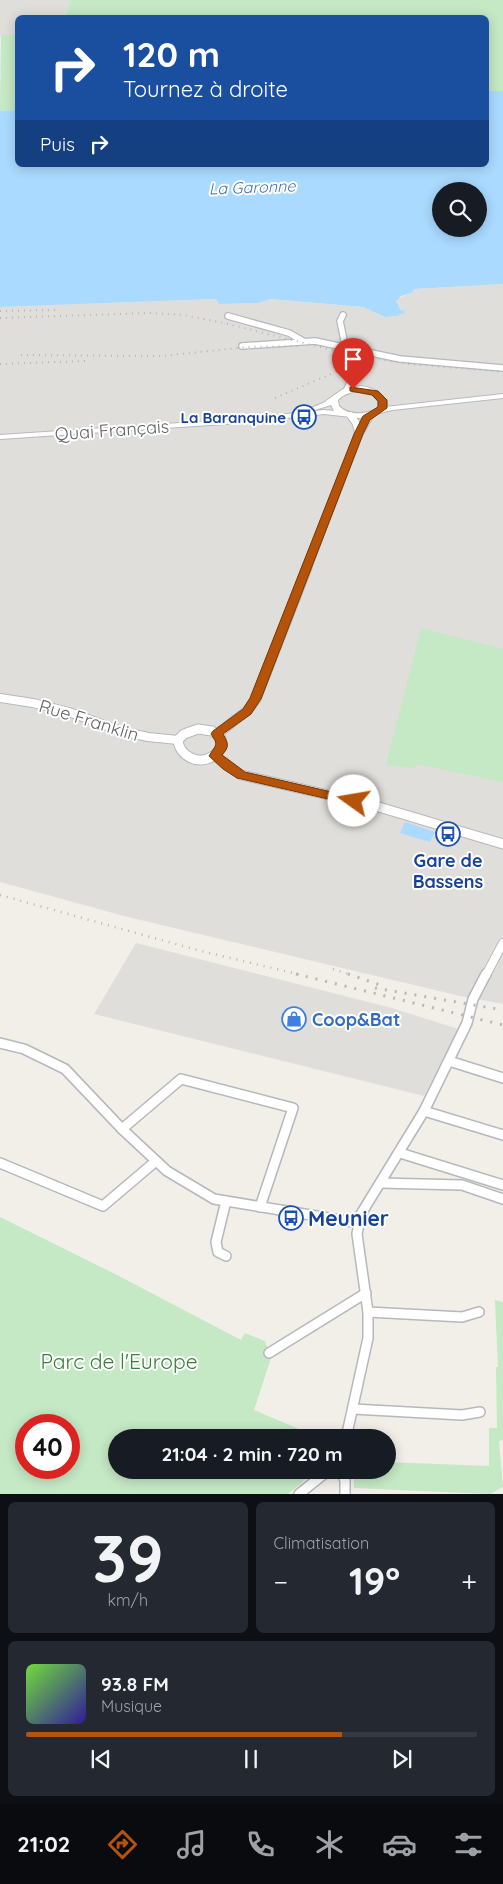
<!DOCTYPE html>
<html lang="fr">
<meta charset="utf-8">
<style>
body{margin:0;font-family:Quicksand,sans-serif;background:#242831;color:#f1f3f6;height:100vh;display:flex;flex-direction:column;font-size:19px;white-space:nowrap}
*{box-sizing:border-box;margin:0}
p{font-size:16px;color:#9ea1a6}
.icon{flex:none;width:28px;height:28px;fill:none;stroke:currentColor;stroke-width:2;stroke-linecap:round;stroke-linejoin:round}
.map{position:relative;height:1494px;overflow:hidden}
.drawer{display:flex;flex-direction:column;gap:8px;padding:8px;background:#0d0f14;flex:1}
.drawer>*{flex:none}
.hud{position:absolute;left:15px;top:15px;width:474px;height:152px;border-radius:8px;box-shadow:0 2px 12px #0003;background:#1a4fa0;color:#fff;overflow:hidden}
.tools{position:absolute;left:432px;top:182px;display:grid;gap:10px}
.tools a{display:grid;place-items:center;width:55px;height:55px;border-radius:50%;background:#171b24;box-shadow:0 2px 12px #0003;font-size:25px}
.speed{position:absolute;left:15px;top:1414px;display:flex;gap:10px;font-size:25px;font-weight:700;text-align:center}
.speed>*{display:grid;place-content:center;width:65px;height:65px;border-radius:50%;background:#171b24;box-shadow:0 2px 12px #0003;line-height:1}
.speed .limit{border:8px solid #d22;background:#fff;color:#111}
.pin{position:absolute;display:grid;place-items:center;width:42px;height:42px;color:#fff;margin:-51px -21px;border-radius:50% 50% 50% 0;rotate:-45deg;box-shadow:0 0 5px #0007}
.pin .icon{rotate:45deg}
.me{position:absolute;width:55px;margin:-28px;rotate:283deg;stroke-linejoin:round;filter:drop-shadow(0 0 4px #0008)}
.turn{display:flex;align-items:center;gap:18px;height:105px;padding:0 25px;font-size:22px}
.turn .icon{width:65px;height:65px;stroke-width:2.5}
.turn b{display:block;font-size:35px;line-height:42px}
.then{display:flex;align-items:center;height:48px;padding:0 25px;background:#0003;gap:10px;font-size:19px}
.big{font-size:38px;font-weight:700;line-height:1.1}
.drawer .widget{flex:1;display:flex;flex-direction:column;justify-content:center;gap:8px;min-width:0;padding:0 18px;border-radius:8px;background:#242831}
.drawer .dial{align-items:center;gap:0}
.dial b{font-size:65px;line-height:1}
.song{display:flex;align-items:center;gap:15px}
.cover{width:60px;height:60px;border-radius:8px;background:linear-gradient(135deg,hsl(100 70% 55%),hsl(250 70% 35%))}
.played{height:5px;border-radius:2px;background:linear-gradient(90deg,#b45309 70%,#363941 70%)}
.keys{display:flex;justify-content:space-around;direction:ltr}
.heat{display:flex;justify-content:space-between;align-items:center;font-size:28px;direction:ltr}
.drawer .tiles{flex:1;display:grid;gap:8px;grid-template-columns:1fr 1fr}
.widget:last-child{grid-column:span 2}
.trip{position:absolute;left:108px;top:1429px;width:288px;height:50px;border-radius:25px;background:#171b24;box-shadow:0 2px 12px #0003;font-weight:700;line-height:50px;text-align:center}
.tabs{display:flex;height:80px;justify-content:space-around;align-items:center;background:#090b0e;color:#9ea1a6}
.tabs .icon{width:35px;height:35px}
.tabs .selected{color:#b45309}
.tabs b{font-size:22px;color:#f1f3f6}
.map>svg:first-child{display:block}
.industrial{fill:#e0deda}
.green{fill:#c5e8c5;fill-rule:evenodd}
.water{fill:#aadaff;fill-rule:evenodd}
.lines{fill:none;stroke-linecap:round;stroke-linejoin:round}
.minor-far2-casing{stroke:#b5b8bc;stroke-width:8}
.minor-far1-casing{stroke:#b5b8bc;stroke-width:10}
.minor-casing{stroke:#b5b8bc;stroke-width:12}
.tertiary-far1-casing{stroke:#b5b8bc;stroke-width:9}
.tertiary-casing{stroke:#b5b8bc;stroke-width:11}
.secondary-casing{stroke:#b6babf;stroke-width:2}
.minor-far2{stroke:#fff;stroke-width:5.5}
.minor-far1{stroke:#fff;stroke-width:8}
.minor{stroke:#fff;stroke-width:9}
.tertiary-far1{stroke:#fff;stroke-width:7}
.tertiary{stroke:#fff;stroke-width:9}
.secondary{fill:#fff;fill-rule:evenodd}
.rail-far2{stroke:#b6b7b8;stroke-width:2;stroke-dasharray:1 5;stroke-linecap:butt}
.rail-far1{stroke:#b6b7b8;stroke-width:2.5;stroke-dasharray:1 6;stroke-linecap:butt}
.rail{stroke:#b6b7b8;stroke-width:3;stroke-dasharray:2 8;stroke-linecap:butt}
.route{fill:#b45309;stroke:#753606}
.labels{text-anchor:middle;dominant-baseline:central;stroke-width:4;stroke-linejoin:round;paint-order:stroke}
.far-transit-label{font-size:15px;font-weight:bold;fill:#164399;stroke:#fff;text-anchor:end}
.far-water-label{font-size:16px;font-style:italic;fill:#4174aa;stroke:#fff}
.street-label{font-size:18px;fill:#5f6368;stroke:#fff}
.transit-label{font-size:18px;font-weight:bold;fill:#164399;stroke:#fff}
.shop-label{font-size:18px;font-weight:bold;fill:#366cbe;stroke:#fff;text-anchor:start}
.near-transit-label{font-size:21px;font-weight:bold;fill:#164399;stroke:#fff;text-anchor:start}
.near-park-label{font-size:21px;fill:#348238;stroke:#fff}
</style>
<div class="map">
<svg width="503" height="1494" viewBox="0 0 503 1494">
<rect width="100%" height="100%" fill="#f1efe8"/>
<!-- industrial -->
<g class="industrial">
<path d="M0,0H71L64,17L18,18L17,35H1L0,38Z"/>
<path d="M503,284V1004L460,996L124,916L0,882V307L216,299L219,304L259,303L270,299L363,307L385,317L397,316L405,312L398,307L396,301L398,298L412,293L414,289Z"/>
<path d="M136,943L392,1008L458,1029L424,1096L94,1014Z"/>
</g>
<!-- green -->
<g class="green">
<path d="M71,0H503V91H486V18H64Z"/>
<path d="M1,35H17V110L0,111Z"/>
<path d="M421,628L503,649V782L417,764L415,768L386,765Z"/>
<path d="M0,1217L117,1275L241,1340L245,1333L265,1341L271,1358L254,1410L318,1437L116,1438V1470H315L306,1479L288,1494H0ZM26,1425H69V1468H26Z"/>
<path d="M495,1300L503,1302V1440L499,1441L503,1487L490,1494L354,1488V1470H386V1462L489,1466V1428H497L496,1367H498Z"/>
</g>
<!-- water -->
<g class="water">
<path d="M486,91H503V284L414,289L412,293L401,296L396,301L400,309L406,312L397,316L385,317L363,307L270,299L259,303L219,304L216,299L0,307V111L17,110L18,165H486ZM441,191H479V229H441Z"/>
<path d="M405,822L435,832L430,842L400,833Z"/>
</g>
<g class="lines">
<!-- minor-far2 casing -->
<g class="minor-far2-casing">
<g id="minor-far2">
<path d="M343,315L340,321L352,379L346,391"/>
<path d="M228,316L289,333L303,341"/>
<path d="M242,346L315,341L400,359L503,368"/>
</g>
</g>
<!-- minor-far1 casing -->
<g class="minor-far1-casing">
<g id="minor-far1">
<path d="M0,698L33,703L69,712L121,731L148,737L178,740"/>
<path d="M486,975L503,943"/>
</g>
</g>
<!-- minor casing -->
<g class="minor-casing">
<g id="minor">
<path d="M0,1043L24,1049L65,1069L122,1129L167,1171L214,1199L359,1223"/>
<path d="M449,1061L503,1078"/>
<path d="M424,1111L503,1135"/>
<path d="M122,1129L181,1079L293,1108L260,1207"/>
<path d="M400,1153L503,1185"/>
<path d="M0,1163L103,1206L156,1161"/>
<path d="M380,1183L462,1185L503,1199"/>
<path d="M226,1201L216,1242L218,1252L226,1256"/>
<path d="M368,1312L462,1317L479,1312"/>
<path d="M269,1353L366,1293"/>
<path d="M353,1409L462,1415L480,1412"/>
<path d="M346,1438L368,1338V1312L357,1234L361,1214L424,1111L467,1023L473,999L486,974"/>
<path d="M341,1470L345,1481V1494"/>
<path d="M299,1494L329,1470"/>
</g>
</g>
<!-- tertiary-far1 casing -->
<g class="tertiary-far1-casing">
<g id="tertiary-far1">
<path d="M351,416L356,423L359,434"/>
<path d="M307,569L359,434L370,415"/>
</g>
</g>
<!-- tertiary casing -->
<g class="tertiary-casing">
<g id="tertiary">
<path d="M198,729L212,731L221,738L222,747C219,750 216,754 213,756C199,766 179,756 178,740L184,734Z"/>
<path d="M217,734L247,711L256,699L307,568"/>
<path d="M215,756L241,775L372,805L503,844"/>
</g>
</g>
<!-- secondary casing -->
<g class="secondary-casing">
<path id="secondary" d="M361,386C374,388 382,392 387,404L385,407L503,394V398L392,410L360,418L324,414L240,423L0,439V435L240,419L324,410L334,411L331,405L315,410L311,408L323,403L343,389ZM361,391C370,393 375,395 379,404L376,410C363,414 349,416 339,406L338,400C345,393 352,392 361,391Z"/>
</g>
<!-- minor-far2 -->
<use href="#minor-far2" class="minor-far2"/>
<!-- minor-far1 -->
<use href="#minor-far1" class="minor-far1"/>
<!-- minor -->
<use href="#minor" class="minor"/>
<!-- tertiary-far1 -->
<use href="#tertiary-far1" class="tertiary-far1"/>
<!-- tertiary -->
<use href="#tertiary" class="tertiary"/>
<!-- secondary -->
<use href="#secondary" class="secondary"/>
<!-- rail-far2 -->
<g class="rail-far2">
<path d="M0,311L56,310"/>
<path d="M0,318L149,313L184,315L224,323L360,357L414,364"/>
<path d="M21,355L162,356L247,347L298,346"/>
<path d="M0,364L85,361"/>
<path d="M408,364L503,372"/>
<path d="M275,398L343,369L376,363"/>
</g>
<!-- rail-far1 -->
<g class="rail-far1">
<path d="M0,895L201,951L301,975"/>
<path d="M333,969L352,975"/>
</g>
<!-- rail -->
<g class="rail">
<path d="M296,974L503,1025"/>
<path d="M348,974L383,986"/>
<path d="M375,988L503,1010"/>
</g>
</g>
<!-- route -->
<path class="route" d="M350,387L378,391L387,400V408L370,420L363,434L261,699L251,714L223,734C229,744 229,747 222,755L245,772L358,798L359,801L358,804L354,805L237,778L223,769L209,756C216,744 219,746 211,734L213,731L243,709L250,698L354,434L363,416L378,407V401L372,395L350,391Z"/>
<!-- icons -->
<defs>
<g id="bus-ring" transform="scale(1.25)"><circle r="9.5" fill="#fff" stroke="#1a4fb4" stroke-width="1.5"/><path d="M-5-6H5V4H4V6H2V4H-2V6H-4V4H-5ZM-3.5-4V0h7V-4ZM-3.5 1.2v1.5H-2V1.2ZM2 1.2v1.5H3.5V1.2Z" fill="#1a4fb4"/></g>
<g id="shop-ring" transform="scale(1.25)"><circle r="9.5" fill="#fff" stroke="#3f7fe0" stroke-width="1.5"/><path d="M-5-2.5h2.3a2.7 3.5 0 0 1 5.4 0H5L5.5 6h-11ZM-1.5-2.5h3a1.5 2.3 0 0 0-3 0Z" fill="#3f7fe0"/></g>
</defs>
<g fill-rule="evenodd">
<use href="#bus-ring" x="304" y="417"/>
<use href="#bus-ring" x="448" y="834"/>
<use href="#shop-ring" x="294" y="1019"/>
<use href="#bus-ring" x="291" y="1218"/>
</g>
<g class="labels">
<!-- far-transit labels -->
<g class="far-transit-label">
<text x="286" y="417">La Baranquine</text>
</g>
<!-- far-water labels -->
<g class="far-water-label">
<text transform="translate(252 187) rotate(-2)">La Garonne</text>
</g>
<!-- street labels -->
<g class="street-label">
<text transform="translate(112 430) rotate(-4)">Quai Français</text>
<text transform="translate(89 720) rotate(17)">Rue Franklin</text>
</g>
<!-- transit labels -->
<g class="transit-label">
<text x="448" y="860">Gare de<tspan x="448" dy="21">Bassens</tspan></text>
</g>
<!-- shop labels -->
<g class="shop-label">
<text x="312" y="1019">Coop&amp;Bat</text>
</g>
<!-- near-transit labels -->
<g class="near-transit-label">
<text x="308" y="1218">Meunier</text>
</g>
<!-- near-park labels -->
<g class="near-park-label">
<text x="119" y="1361">Parc de l'Europe</text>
</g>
</g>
</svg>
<div class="tools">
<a><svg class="icon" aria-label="search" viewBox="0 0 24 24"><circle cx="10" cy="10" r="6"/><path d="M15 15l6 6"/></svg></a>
</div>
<div class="speed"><div class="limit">40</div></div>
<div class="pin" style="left:353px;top:389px;background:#d93025"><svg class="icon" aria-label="arrive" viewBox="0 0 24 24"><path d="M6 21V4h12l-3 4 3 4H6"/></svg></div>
<svg class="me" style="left:354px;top:801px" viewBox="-20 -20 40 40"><circle r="19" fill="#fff"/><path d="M0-13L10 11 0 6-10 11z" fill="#b45309"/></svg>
<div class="trip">21:04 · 2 min · 720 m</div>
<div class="hud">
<div class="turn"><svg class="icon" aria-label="right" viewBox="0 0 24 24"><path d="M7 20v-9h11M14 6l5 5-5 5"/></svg><div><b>120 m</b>Tournez à droite</div></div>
<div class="then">Puis<svg class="icon" aria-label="right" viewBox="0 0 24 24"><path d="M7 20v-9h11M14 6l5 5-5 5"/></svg></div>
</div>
</div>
<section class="drawer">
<div class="tiles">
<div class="widget dial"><b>39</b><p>km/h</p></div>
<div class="widget"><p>Climatisation</p>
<div class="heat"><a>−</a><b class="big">19°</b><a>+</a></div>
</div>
<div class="widget">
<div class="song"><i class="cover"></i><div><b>93.8 FM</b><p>Musique</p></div></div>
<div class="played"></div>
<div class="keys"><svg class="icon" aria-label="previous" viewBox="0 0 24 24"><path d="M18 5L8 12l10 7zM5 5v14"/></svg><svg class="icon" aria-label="pause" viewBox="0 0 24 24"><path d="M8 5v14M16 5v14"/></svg><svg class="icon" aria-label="next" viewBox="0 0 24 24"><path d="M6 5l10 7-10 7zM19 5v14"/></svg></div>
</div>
</div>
</section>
<nav class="tabs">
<b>21:02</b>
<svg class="icon selected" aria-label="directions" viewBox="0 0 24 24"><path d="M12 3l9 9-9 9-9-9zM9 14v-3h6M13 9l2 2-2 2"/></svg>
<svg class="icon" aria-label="music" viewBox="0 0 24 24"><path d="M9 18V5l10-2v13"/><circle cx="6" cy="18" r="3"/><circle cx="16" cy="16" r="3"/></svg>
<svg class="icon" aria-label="phone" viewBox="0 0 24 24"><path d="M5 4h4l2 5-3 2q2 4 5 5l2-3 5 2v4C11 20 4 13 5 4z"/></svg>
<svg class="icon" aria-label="climate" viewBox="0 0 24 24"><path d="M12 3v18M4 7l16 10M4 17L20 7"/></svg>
<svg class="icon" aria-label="car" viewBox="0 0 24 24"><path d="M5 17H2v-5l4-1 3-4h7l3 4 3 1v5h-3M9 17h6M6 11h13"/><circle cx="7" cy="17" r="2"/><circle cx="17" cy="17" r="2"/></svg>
<svg class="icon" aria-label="filters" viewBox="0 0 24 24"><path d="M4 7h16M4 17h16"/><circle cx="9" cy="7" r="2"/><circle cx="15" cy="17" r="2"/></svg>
</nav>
